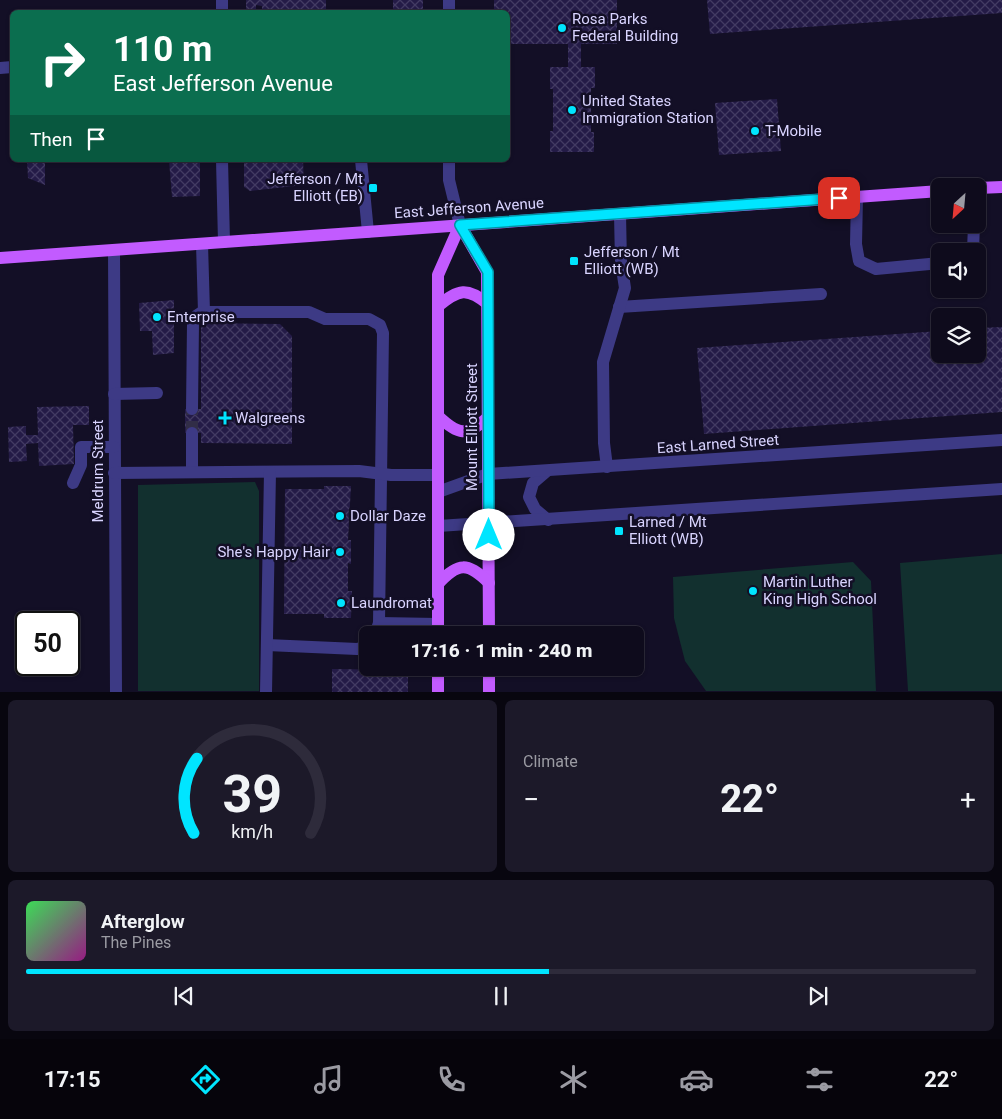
<!DOCTYPE html>
<meta charset="utf-8">
<style>
body{margin:0;font-family:Roboto,sans-serif;background:#1c1929;color:#f1f3f6;height:100vh;display:flex;flex-direction:column;font-size:19px;white-space:nowrap}
*{box-sizing:border-box;margin:0}
p{font-size:16px;color:#9b9ba3}
.icon{flex:none;width:28px;height:28px;fill:none;stroke:currentColor;stroke-width:2;stroke-linecap:round;stroke-linejoin:round}
.map{position:relative;height:692px;overflow:hidden}
.drawer{display:flex;flex-direction:column;gap:8px;padding:8px;background:#08060f;flex:1}
.drawer>*{flex:none}
.hud{position:absolute;left:10px;top:10px;width:500px;height:152px;border-radius:8px;box-shadow:0 1px 4px #0004,0 0 0 1px #2e2b3b;background:#0b6e4f;color:#fff;overflow:hidden}
.needle{width:32px;rotate:206deg}
.fabs{position:absolute;left:931px;top:178px;display:grid;gap:10px}
.fabs a{display:grid;place-items:center;width:55px;height:55px;border-radius:8px;background:#0e0b1c;box-shadow:0 1px 4px #0004,0 0 0 1px #2e2b3b;font-size:25px}
.speed{position:absolute;left:15px;top:611px;display:flex;gap:10px;font-size:25px;font-weight:700;text-align:center}
.speed>*{display:grid;place-content:center;width:65px;height:65px;border-radius:50%;background:#0e0b1c;box-shadow:0 1px 4px #0004,0 0 0 1px #2e2b3b;line-height:1}
.speed .limit{border:2px solid #111;border-radius:8px;background:#fff;color:#111}
.pin{position:absolute;display:grid;place-items:center;width:42px;height:42px;color:#fff;margin:-21px;border-radius:10px;box-shadow:0 2px 8px #0006}
.me{position:absolute;width:55px;margin:-28px;rotate:0deg;stroke-linejoin:round;filter:drop-shadow(0 0 4px #0008)}
.turn{display:flex;align-items:center;gap:18px;height:105px;padding:0 20px;font-size:22px}
.turn .icon{width:65px;height:65px;stroke-width:2.5}
.turn b{display:block;font-size:35px;line-height:42px}
.then{display:flex;align-items:center;height:48px;padding:0 20px;background:#0003;gap:10px;font-size:19px}
.big{font-size:38px;font-weight:800;line-height:1.1}
.drawer .tile{flex:1;display:flex;flex-direction:column;justify-content:center;gap:8px;min-width:0;padding:0 18px;border-radius:8px;background:#1c1929}
.drawer .dial{align-items:center;gap:0}
.dial svg{height:130px;overflow:visible;fill:none;stroke:#2e2b3b;stroke-width:7;stroke-linecap:round;text-anchor:middle}
.dial text{fill:#f1f3f6;stroke:none}
.song{display:flex;align-items:center;gap:15px}
.cover{width:60px;height:60px;border-radius:8px;background:linear-gradient(135deg,hsl(130 70% 55%),hsl(310 70% 35%))}
.played{height:5px;border-radius:2px;background:linear-gradient(90deg,#00e5ff 55%,#2e2b3b 55%)}
.keys{display:flex;justify-content:space-around;direction:ltr}
.heat{display:flex;justify-content:space-between;align-items:center;font-size:28px;direction:ltr}
.drawer .tiles{flex:1;display:grid;gap:8px;grid-template-columns:1fr 1fr}
.tile:last-child{grid-column:span 2}
.trip{position:absolute;left:359px;top:626px;width:285px;height:50px;border-radius:8px;background:#0e0b1c;box-shadow:0 1px 4px #0004,0 0 0 1px #2e2b3b;font-weight:800;line-height:50px;text-align:center}
.dock{display:flex;height:80px;justify-content:space-around;align-items:center;background:#06040b;color:#9b9ba3}
.dock .icon{width:35px;height:35px}
.dock .on{color:#00e5ff}
.dock b{font-size:22px;color:#f1f3f6}
.map>svg:first-child{display:block}
.grass{fill:#12302f}
.building{fill:url(#building-cross-hatch)}
.lines{fill:none;stroke-linecap:round;stroke-linejoin:round}
.minor-tunnel{stroke:#312d47;stroke-width:12;stroke-dasharray:12 6;stroke-linecap:butt}
.minor{stroke:#3d3a85;stroke-width:12}
.major{stroke:#c25bff;stroke-width:12}
.route-casing{stroke:#0095a6;stroke-width:12}
.route{stroke:#00e5ff;stroke-width:9}
.poi-dot{fill:#00e5ff;stroke:#130f26;stroke-width:2}
.labels{text-anchor:middle;dominant-baseline:central;stroke-width:5;stroke-linejoin:round;paint-order:stroke}
.poi-label{font-size:15px;fill:#d9d4ff;stroke:#130f26;text-anchor:start}
.street-label{font-size:15px;fill:#d9d4ff;stroke:#130f26}
</style>
<div class="map">
<svg width="1002" height="692" viewBox="0 0 1002 692">
<defs>
<pattern id="building-cross-hatch" width="8" height="8" patternUnits="userSpaceOnUse" patternTransform="scale(1.25)"><rect width="8" height="8" fill="#241b47"/><path d="M0 0l8 8M0 8l8-8" fill="none" stroke="#433b63"/></pattern>
</defs>
<rect width="100%" height="100%" fill="#130f26"/>
<!-- grass -->
<g class="grass">
<path d="M255,482L259,491V691H138V485Z"/>
<path d="M1002,554V691H908L900,563Z"/>
<path d="M853,562L871,581L876,691H706L685,661L674,618L673,577Z"/>
</g>
<!-- building -->
<g class="building">
<path d="M246,0H326V12H262V6L256,5V10H246Z"/>
<path d="M393,0H423V10L393,11Z"/>
<path d="M494,0H617V44H581V67H595V88H591V132H594V152H550V131H553V89H550V67H568V44H508V12H494Z"/>
<path d="M707,0H1002V13L710,34Z"/>
<path d="M777,99L781,151L719,155L715,103Z"/>
<path d="M27,160H45V185L28,178Z"/>
<path d="M169,160H200V196L172,197Z"/>
<path d="M244,160H303L304,185L250,191L244,187Z"/>
<path d="M174,300V353L153,355L152,331H140L139,303Z"/>
<path d="M201,323L280,324L292,336V444L201,443V433H185V409H201Z"/>
<path d="M1002,327V412L704,434L697,348L940,331V354H978V328Z"/>
<path d="M89,406V425H73L74,464L39,466L38,443L26,444L27,461L9,462L8,427L26,426V435H38L37,407Z"/>
<path d="M324,486H351L348,540H351V564L348,563V591H352L351,618H324V614H284L285,489H324Z"/>
<path d="M332,669L408,670V692H332Z"/>
</g>
<g class="lines">
<!-- minor-tunnel -->
<path class="minor-tunnel" d="M192,433V409"/>
<!-- minor -->
<g class="minor">
<path d="M222,0V12"/>
<path d="M449,0V12"/>
<path d="M0,68L12,67"/>
<path d="M222,160L224,242"/>
<path d="M361,160L368,232"/>
<path d="M449,160V180L460,225"/>
<path d="M857,197L856,244L859,261L876,269L940,263"/>
<path d="M202,244L204,312"/>
<path d="M114,250L116,692"/>
<path d="M973,251L974,224"/>
<path d="M619,307L821,294"/>
<path d="M114,394L157,393"/>
<path d="M192,409L193,323L196,316L202,312H309L325,319H369L380,325L383,333L379,623L375,635"/>
<path d="M607,467L604,443L603,362L625,288L621,262L620,214"/>
<path d="M547,471L533,483L529,497L535,509L548,520"/>
<path d="M192,472V433"/>
<path d="M114,473L359,471L391,475H438"/>
<path d="M73,483L81,465V447H114"/>
<path d="M438,492L488,474L1002,440"/>
<path d="M438,526L1002,489"/>
<path d="M379,623L438,624"/>
<path d="M267,645L357,649L368,646"/>
<path d="M266,692L270,472"/>
</g>
<!-- major -->
<g class="major">
<path d="M978,188L1002,187"/>
<path d="M460,225L487,272L489,635"/>
<path d="M0,258L940,191"/>
<path d="M438,306C459,289 467,287 488,304"/>
<path d="M438,416C458,435 467,437 487,418"/>
<path d="M438,584C458,562 468,562 489,583"/>
<path d="M438,635V275L460,225"/>
<path d="M438,668V692"/>
<path d="M489,692V668"/>
</g>
</g>
<g class="lines">
<!-- route casing -->
<g class="route-casing">
<path id="route" d="M489,535L488,272L460,225L839,198"/>
</g>
<!-- route -->
<use href="#route" class="route"/>
</g>
<!-- markers -->
<g class="poi-dot">
<circle cx="562" cy="28" r="5"/>
<circle cx="572" cy="110" r="5"/>
<circle cx="755" cy="131" r="5"/>
<rect x="368" y="183" width="10" height="10" rx="2.5"/>
<rect x="569" y="256" width="10" height="10" rx="2.5"/>
<circle cx="157" cy="317" r="5"/>
<path d="M222.5 410.5h5v5h5v5h-5v5h-5v-5h-5v-5h5z"/>
<circle cx="340" cy="516" r="5"/>
<rect x="614" y="526" width="10" height="10" rx="2.5"/>
<circle cx="340" cy="552" r="5"/>
<circle cx="753" cy="591" r="5"/>
<circle cx="341" cy="603" r="5"/>
</g>
<g class="labels">
<!-- poi labels -->
<g class="poi-label">
<text x="572" y="19">Rosa Parks<tspan x="572" dy="17">Federal Building</tspan></text>
<text x="582" y="101">United States<tspan x="582" dy="17">Immigration Station</tspan></text>
<text x="765" y="131">T-Mobile</text>
<text x="363" y="179" text-anchor="end">Jefferson / Mt<tspan x="363" dy="17">Elliott (EB)</tspan></text>
<text x="584" y="252">Jefferson / Mt<tspan x="584" dy="17">Elliott (WB)</tspan></text>
<text x="167" y="317">Enterprise</text>
<text x="235" y="418">Walgreens</text>
<text x="350" y="516">Dollar Daze</text>
<text x="629" y="522">Larned / Mt<tspan x="629" dy="17">Elliott (WB)</tspan></text>
<text x="330" y="552" text-anchor="end">She's Happy Hair</text>
<text x="763" y="582">Martin Luther<tspan x="763" dy="17">King High School</tspan></text>
<text x="351" y="603">Laundromat</text>
</g>
<!-- street labels -->
<g class="street-label">
<text transform="translate(469 208) rotate(-4)">East Jefferson Avenue</text>
<text transform="translate(472 427) rotate(-90)">Mount Elliott Street</text>
<text transform="translate(718 444) rotate(-4)">East Larned Street</text>
<text transform="translate(98 471) rotate(-90)">Meldrum Street</text>
</g>
</g>
</svg>
<div class="fabs">
<a><svg class="needle" viewBox="-14 -14 28 28"><path d="M0-13l5 13h-10z" fill="#e53935"/><path d="M0 13l5-13h-10z" fill="#9b9ba3"/></svg></a>
<a><svg class="icon" aria-label="sound" viewBox="0 0 24 24"><path d="M4 9h4l5-4v14l-5-4H4zM17 9q2 3 0 6"/></svg></a>
<a><svg class="icon" aria-label="layers" viewBox="0 0 24 24"><path d="M12 4l9 5-9 5-9-5zM3 14l9 5 9-5"/></svg></a>
</div>
<div class="speed"><div class="limit">50</div></div>
<div class="pin" style="left:839px;top:198px;background:#d93025"><svg class="icon" aria-label="arrive" viewBox="0 0 24 24"><path d="M6 21V4h12l-3 4 3 4H6"/></svg></div>
<svg class="me" style="left:489px;top:535px" viewBox="-20 -20 40 40"><circle r="19" fill="#fff"/><path d="M0-13L10 11 0 6-10 11z" fill="#00e5ff"/></svg>
<div class="trip">17:16 · 1 min · 240 m</div>
<div class="hud">
<div class="turn"><svg class="icon" aria-label="right" viewBox="0 0 24 24"><path d="M7 20v-9h11M14 6l5 5-5 5"/></svg><div><b>110 m</b>East Jefferson Avenue</div></div>
<div class="then">Then<svg class="icon" aria-label="arrive" viewBox="0 0 24 24"><path d="M6 21V4h12l-3 4 3 4H6"/></svg></div>
</div>
</div>
<section class="drawer">
<div class="tiles">
<div class="tile dial"><svg viewBox="0 0 100 80">
<path d="M14 69A42 42 0 1 1 86 69"/>
<path d="M14 69A42 42 0 0 1 16 23" stroke="#00e5ff"/>
<text x="50" y="56" font-size="32" font-weight="700">39</text>
<text x="50" y="72" font-size="11">km/h</text>
</svg></div>
<div class="tile"><p>Climate</p>
<div class="heat"><a>−</a><b class="big">22°</b><a>+</a></div>
</div>
<div class="tile">
<div class="song"><i class="cover"></i><div><b>Afterglow</b><p>The Pines</p></div></div>
<div class="played"></div>
<div class="keys"><svg class="icon" aria-label="previous" viewBox="0 0 24 24"><path d="M18 5L8 12l10 7zM5 5v14"/></svg><svg class="icon" aria-label="pause" viewBox="0 0 24 24"><path d="M8 5v14M16 5v14"/></svg><svg class="icon" aria-label="next" viewBox="0 0 24 24"><path d="M6 5l10 7-10 7zM19 5v14"/></svg></div>
</div>
</div>
</section>
<nav class="dock">
<b>17:15</b>
<svg class="icon on" aria-label="directions" viewBox="0 0 24 24"><path d="M12 3l9 9-9 9-9-9zM9 14v-3h6M13 9l2 2-2 2"/></svg>
<svg class="icon" aria-label="music" viewBox="0 0 24 24"><path d="M9 18V5l10-2v13"/><circle cx="6" cy="18" r="3"/><circle cx="16" cy="16" r="3"/></svg>
<svg class="icon" aria-label="phone" viewBox="0 0 24 24"><path d="M5 4h4l2 5-3 2q2 4 5 5l2-3 5 2v4C11 20 4 13 5 4z"/></svg>
<svg class="icon" aria-label="climate" viewBox="0 0 24 24"><path d="M12 3v18M4 7l16 10M4 17L20 7"/></svg>
<svg class="icon" aria-label="car" viewBox="0 0 24 24"><path d="M5 17H2v-5l4-1 3-4h7l3 4 3 1v5h-3M9 17h6M6 11h13"/><circle cx="7" cy="17" r="2"/><circle cx="17" cy="17" r="2"/></svg>
<svg class="icon" aria-label="filters" viewBox="0 0 24 24"><path d="M4 7h16M4 17h16"/><circle cx="9" cy="7" r="2"/><circle cx="15" cy="17" r="2"/></svg>
<b>22°</b>
</nav>
